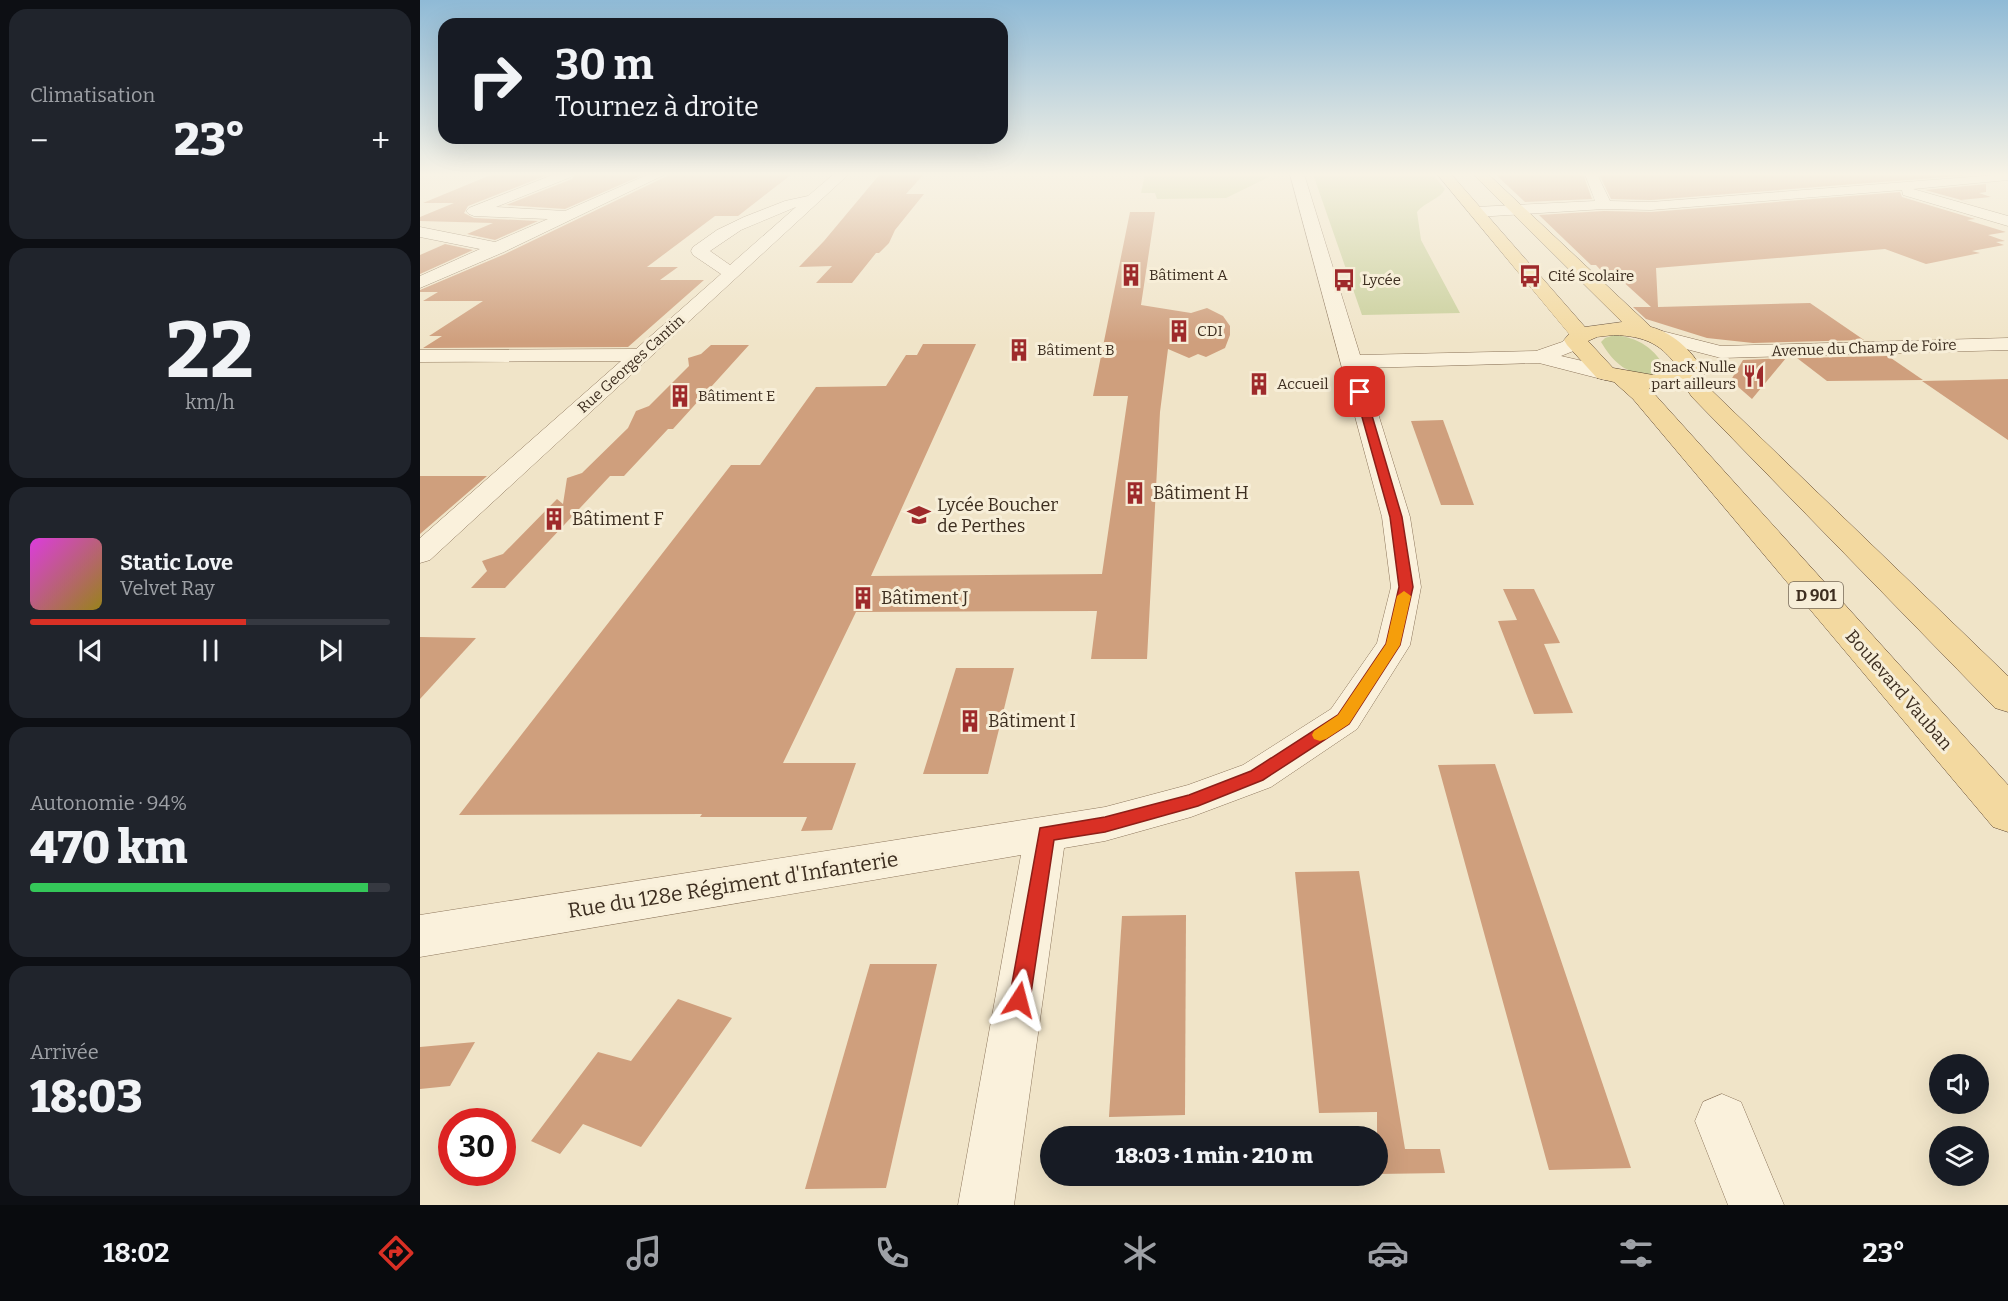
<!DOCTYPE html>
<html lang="fr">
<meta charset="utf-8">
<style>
body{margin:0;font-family:Bitter,serif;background:#20242c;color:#f1f3f6;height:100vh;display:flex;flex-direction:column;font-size:22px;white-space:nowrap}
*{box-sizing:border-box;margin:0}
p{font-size:20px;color:#9ea1a6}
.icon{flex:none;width:33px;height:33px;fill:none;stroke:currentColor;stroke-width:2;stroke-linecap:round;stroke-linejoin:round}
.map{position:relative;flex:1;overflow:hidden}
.side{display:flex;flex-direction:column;gap:9px;padding:9px;background:#0d0f14;width:420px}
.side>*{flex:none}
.hud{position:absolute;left:18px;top:18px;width:570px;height:126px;border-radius:18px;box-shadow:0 6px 24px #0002;background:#171b24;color:#f1f3f6;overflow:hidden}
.fabs{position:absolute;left:1509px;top:1054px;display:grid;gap:12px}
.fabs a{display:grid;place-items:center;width:60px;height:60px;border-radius:50%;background:#171b24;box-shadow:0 6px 24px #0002;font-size:30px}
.speed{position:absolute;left:18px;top:1108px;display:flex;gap:12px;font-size:30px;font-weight:700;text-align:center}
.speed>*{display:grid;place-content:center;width:78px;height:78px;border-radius:50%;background:#171b24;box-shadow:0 6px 24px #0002;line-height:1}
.speed .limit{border:9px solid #d22;background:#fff;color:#111}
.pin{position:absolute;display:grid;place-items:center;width:51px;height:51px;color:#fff;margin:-26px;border-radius:12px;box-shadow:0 3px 9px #0006}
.me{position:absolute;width:66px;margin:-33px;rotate:9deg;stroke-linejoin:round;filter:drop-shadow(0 0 4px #0008)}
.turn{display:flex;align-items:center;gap:21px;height:126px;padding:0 18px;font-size:27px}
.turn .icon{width:78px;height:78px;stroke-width:2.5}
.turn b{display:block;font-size:42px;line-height:51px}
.big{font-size:45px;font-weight:800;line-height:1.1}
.side .widget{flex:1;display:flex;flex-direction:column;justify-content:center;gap:9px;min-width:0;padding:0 21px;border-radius:18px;background:#20242c}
.side .dial{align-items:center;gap:0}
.dial b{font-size:78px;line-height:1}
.song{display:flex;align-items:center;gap:18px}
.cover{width:72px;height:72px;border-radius:9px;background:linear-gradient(135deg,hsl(300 70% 55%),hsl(50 70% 35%))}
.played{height:6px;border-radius:3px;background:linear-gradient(90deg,#d93025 60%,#363941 60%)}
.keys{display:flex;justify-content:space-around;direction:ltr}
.heat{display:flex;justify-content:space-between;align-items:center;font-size:33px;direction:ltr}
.charge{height:9px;border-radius:4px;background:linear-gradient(90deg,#34c759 94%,#363941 0)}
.trip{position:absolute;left:620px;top:1126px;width:348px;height:60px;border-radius:30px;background:#171b24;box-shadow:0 6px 24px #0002;font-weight:800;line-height:60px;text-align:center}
.tab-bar{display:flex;height:96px;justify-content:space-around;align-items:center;background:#090b0e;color:#9ea1a6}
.tab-bar .icon{width:42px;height:42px}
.tab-bar .active{color:#d93025}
.tab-bar b{font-size:27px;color:#f1f3f6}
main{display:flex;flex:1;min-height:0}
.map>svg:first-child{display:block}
.green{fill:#c9cf9b}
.building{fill:#cf9f7d}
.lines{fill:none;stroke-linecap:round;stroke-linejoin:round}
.minor-casing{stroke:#8d765c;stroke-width:1}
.major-casing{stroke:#5b4430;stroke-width:1}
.minor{fill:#faf1dc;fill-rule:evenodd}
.major{fill:#f3d9a0;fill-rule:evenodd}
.route{fill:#d93025;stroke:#8d1f18;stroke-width:1.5}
.slow{fill:#f59e0b}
.labels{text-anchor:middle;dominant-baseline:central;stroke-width:6;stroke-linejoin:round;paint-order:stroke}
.far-poi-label{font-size:15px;fill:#3d2e20;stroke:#f7eed8;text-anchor:start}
.far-street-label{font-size:15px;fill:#3d2e20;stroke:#f7eed8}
.shield{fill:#f7eed8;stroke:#756857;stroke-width:1.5}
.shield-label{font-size:16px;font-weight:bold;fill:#3d2e20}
.poi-label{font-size:18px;fill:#3d2e20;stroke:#f7eed8;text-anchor:start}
.street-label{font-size:18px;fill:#3d2e20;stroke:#f7eed8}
.near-street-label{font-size:21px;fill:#3d2e20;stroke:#f7eed8}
</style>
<main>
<section class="side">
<div class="widget"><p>Climatisation</p>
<div class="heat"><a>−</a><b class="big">23°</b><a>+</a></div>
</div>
<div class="widget dial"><b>22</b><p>km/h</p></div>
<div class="widget">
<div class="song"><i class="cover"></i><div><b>Static Love</b><p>Velvet Ray</p></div></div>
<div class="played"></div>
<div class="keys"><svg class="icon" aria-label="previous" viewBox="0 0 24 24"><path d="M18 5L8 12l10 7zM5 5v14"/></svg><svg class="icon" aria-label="pause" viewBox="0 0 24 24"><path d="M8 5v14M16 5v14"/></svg><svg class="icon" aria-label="next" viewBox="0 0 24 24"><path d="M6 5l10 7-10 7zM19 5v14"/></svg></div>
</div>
<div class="widget"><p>Autonomie · 94%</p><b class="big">470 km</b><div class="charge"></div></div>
<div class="widget"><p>Arrivée</p><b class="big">18:03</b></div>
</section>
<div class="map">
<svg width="1588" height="1205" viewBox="0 0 1588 1205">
<rect width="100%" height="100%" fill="#f0e4c8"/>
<!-- green -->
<g class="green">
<path d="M725,174H855L806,198L737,199L735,193H721Z"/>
<path d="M893,174H1012L1025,189C1020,199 1005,202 997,212L1001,240L1040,313L942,315Z"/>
<path d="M1194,335C1218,337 1236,349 1247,371C1234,380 1211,374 1200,365C1192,359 1186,350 1181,342L1185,338Z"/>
</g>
<!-- building -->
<g class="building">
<path d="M73,174H130L48,206L44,213L54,218L118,221L75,240L47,234L73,223L0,221V217L34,203H3Z"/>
<path d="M155,174H225L145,209L86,205L152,179Z"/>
<path d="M248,174H372L318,216H295L227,267H258L240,280H284L208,347L3,348L22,336H9L63,301H3L18,292H0V290L85,254L247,176Z"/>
<path d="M460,174H504L486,194H504L475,230L469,243L459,253H456L432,283H396L412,266L379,267L404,241Z"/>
<path d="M1075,174H1163L1172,199L1105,202Z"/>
<path d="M1179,174H1565L1231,200L1191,199Z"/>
<path d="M1566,184V192L1559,193L1571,197L1540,200L1552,203L1505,190Z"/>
<path d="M1480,192L1482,197L1555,219L1547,220L1586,232L1568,235L1585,241L1576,242L1584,245L1552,251L1560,253L1506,264L1465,249L1236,268L1238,307L1390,303L1444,340L1333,343L1287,338L1226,319L1213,307H1231L1199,278L1185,275L1176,265H1171L1119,215L1184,211L1231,212Z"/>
<path d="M710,212H735L721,305L771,313L787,308L803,316L810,326V335L805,348L786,357L778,354L769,358L748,349L740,412L727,659H671L677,611L436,612L363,763H436L412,830L381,831L387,817H280L282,814L39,815L311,465H340L396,387L466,386L486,355H497L503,344H556L451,576L682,574L708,396H673Z"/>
<path d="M25,244L53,250L0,274V255Z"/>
<path d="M291,345H329L253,429H248L204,476H190L85,588H51L67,571L62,561L83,554L137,499L143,504L147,478L162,473L208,428L216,411L229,406L269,366L268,358L281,354Z"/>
<path d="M1468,356L1503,380L1407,381L1377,358Z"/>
<path d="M1366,358L1332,399L1316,385H1308L1323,360Z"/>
<path d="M1588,379V440L1502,381L1549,380Z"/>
<path d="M1023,420L1054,505H1021L991,421Z"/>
<path d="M0,476H67L0,534Z"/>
<path d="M1083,589H1114L1140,643L1124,644L1153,713L1114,714L1078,621L1097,620Z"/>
<path d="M0,637L56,638L0,699Z"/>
<path d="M536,668H594L568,774H503Z"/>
<path d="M1075,764L1097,830L1211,1168L1129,1170L1018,765Z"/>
<path d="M939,871L985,1149H1020L1025,1173L957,1174V1112L899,1113L875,872Z"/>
<path d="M766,915L765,1115L689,1117L702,916Z"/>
<path d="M450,964H517L466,1188L385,1189Z"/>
<path d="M258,999L312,1018L221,1147L163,1124L140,1154L111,1141L178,1052L211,1061Z"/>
<path d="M55,1042L30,1086L0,1089V1047Z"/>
</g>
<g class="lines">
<!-- minor casing -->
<g class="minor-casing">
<g id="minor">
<path d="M135,174H153L151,177L76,207L145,211L229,174H246L84,252L0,288V276L60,249L0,237V227L75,242L128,219L54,216L49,214L46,211L49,208Z"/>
<path d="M414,174H429L10,560L0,563V538L201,361L0,362V350L216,349L301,274L273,255L271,251L273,247L297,230L324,217L365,201L388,196ZM376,207L310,265L290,251L321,230Z"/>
<path d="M870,174H884L940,355L1116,351L1142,342L1148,336L1155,334L1162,336L1165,340L1156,350L1141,356L1193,368L1196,373L1193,378L1185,380L1119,363L944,368L990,517L1001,587L990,645L985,653L937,729L851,787L771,817L685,841L644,848L594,1205H538L601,855L0,957V915L685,807L768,785L823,765L911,709L957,643L971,587L962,517Z"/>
<path d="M1165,174H1177L1190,201L1231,202L1588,174V180L1493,189L1588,216V226L1483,195L1482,190L1231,210L1184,209L1056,217L1048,212L1056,207L1175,201Z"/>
<path d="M1238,330L1301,346L1588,338V350L1301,358L1231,340L1228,336L1231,332Z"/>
<path d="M1302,1094L1321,1102L1364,1205H1308L1275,1121L1283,1102Z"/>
</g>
</g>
<!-- major casing -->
<g class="major-casing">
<path id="major" d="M1017,174H1031L1165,327L1202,322L1053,174H1068L1231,327C1251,332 1272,350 1282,369C1285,375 1284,381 1288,387L1588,676V712L1575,708L1272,397L1263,384L1229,388L1588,785V832L1573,827L1213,399L1194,382L1177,378L1147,345L1144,340L1149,334ZM1194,335C1225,336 1243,344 1260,371L1233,375L1193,368L1168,341L1177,337Z"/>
</g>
<!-- minor -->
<use href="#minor" class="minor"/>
<!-- major -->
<use href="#major" class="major"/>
</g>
<!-- sky -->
<linearGradient id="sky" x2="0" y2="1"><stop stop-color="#8fbad6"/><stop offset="0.51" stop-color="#f8f3e6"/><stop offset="1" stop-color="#f8f3e6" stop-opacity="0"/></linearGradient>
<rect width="1588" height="342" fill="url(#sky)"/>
<!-- route -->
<path class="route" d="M936,390L945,392L982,517L993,587L980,645L929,724L843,780L778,806L685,832L634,840L610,1000L607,1007L599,1010L592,1007L589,1000L620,828L685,817L769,795L831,771L918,715L966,644L979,587L970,517L935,392Z"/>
<!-- slow -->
<path class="slow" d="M984,591L991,596L980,645L929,724L906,739L900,741L894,739L892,735L894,731L918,715L966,644L977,596Z"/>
<!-- icons -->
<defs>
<g id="building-bare" transform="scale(1.8)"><path d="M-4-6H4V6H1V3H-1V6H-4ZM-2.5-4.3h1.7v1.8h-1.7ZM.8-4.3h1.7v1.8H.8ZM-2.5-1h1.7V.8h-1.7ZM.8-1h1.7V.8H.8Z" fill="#9e2a2b" stroke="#f7eed8" stroke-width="2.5" paint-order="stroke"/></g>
<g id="bus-bare" transform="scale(1.8)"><path d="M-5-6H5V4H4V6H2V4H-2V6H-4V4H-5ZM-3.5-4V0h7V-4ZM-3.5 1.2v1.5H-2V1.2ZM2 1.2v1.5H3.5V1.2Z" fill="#9e2a2b" stroke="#f7eed8" stroke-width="2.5" paint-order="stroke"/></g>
<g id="restaurant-bare" transform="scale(1.8)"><path d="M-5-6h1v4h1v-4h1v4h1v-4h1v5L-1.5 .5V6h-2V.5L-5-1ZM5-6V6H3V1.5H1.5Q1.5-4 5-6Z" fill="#9e2a2b" stroke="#f7eed8" stroke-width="2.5" paint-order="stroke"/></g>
<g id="school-bare" transform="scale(1.8)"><path d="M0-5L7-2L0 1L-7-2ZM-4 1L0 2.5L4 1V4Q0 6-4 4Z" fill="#9e2a2b" stroke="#f7eed8" stroke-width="2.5" paint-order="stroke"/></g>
</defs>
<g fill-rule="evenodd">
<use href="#building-bare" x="711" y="275"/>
<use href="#bus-bare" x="1110" y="276"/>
<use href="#bus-bare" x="924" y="280"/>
<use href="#building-bare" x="759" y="331"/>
<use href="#building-bare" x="599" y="350"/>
<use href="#restaurant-bare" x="1334" y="376"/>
<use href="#building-bare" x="839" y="384"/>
<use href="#building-bare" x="260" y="396"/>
<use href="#building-bare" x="715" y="493"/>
<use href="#school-bare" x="499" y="515"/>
<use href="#building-bare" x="134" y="519"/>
<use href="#building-bare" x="443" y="598"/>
<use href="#building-bare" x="550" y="721"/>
</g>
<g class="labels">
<!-- far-poi labels -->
<g class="far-poi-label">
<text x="729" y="275">Bâtiment A</text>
<text x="1128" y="276">Cité Scolaire</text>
<text x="942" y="280">Lycée</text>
<text x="777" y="331">CDI</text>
<text x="617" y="350">Bâtiment B</text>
<text x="1316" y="367" text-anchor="end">Snack Nulle<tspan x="1316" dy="17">part ailleurs</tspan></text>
<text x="857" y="384">Accueil</text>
<text x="278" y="396">Bâtiment E</text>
</g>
<!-- far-street labels -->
<g class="far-street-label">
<text transform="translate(1444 348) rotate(-2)">Avenue du Champ de Foire</text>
<text transform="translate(211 364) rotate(-42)">Rue Georges Cantin</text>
</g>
<!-- shield labels -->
<rect class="shield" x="1369" y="582" width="54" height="26" rx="4.5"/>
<g class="shield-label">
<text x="1396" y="595">D 901</text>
</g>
<!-- poi labels -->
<g class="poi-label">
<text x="733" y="493">Bâtiment H</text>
<text x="517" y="505">Lycée Boucher<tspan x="517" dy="21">de Perthes</tspan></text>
<text x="152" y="519">Bâtiment F</text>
<text x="461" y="598">Bâtiment J</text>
<text x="568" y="721">Bâtiment I</text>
</g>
<!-- street labels -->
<g class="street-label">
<text transform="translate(1479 690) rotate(49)">Boulevard Vauban</text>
</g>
<!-- near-street labels -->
<g class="near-street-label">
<text transform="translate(313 885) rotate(-9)">Rue du 128e Régiment d'Infanterie</text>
</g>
</g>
</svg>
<div class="fabs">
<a><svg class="icon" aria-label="sound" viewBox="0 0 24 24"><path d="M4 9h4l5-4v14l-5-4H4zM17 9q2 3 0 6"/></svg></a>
<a><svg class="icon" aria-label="layers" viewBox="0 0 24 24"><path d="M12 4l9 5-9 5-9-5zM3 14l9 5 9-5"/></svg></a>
</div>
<div class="speed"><div class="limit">30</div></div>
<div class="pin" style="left:940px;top:392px;background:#d93025"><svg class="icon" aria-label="arrive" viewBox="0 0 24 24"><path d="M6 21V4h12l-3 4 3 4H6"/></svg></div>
<svg class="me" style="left:599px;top:1000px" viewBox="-20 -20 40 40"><path d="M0-17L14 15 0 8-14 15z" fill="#d93025" stroke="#fff" stroke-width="4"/></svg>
<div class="trip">18:03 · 1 min · 210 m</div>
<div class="hud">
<div class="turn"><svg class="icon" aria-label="right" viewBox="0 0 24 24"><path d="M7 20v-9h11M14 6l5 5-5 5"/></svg><div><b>30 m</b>Tournez à droite</div></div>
</div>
</div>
</main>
<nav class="tab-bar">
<b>18:02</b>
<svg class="icon active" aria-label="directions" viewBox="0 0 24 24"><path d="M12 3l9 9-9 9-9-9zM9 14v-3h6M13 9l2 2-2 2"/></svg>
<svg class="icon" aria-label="music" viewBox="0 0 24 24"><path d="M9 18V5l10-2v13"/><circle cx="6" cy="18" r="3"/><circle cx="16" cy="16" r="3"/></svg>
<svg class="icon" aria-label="phone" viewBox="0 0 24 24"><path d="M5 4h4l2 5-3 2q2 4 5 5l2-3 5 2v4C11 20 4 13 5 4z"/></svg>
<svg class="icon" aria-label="climate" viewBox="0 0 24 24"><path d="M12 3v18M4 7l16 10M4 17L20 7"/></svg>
<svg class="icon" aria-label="car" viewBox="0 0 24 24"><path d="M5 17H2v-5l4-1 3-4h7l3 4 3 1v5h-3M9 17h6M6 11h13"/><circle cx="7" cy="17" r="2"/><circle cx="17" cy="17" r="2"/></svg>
<svg class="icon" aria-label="filters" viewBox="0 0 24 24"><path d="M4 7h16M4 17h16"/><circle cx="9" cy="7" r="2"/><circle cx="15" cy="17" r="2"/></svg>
<b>23°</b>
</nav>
